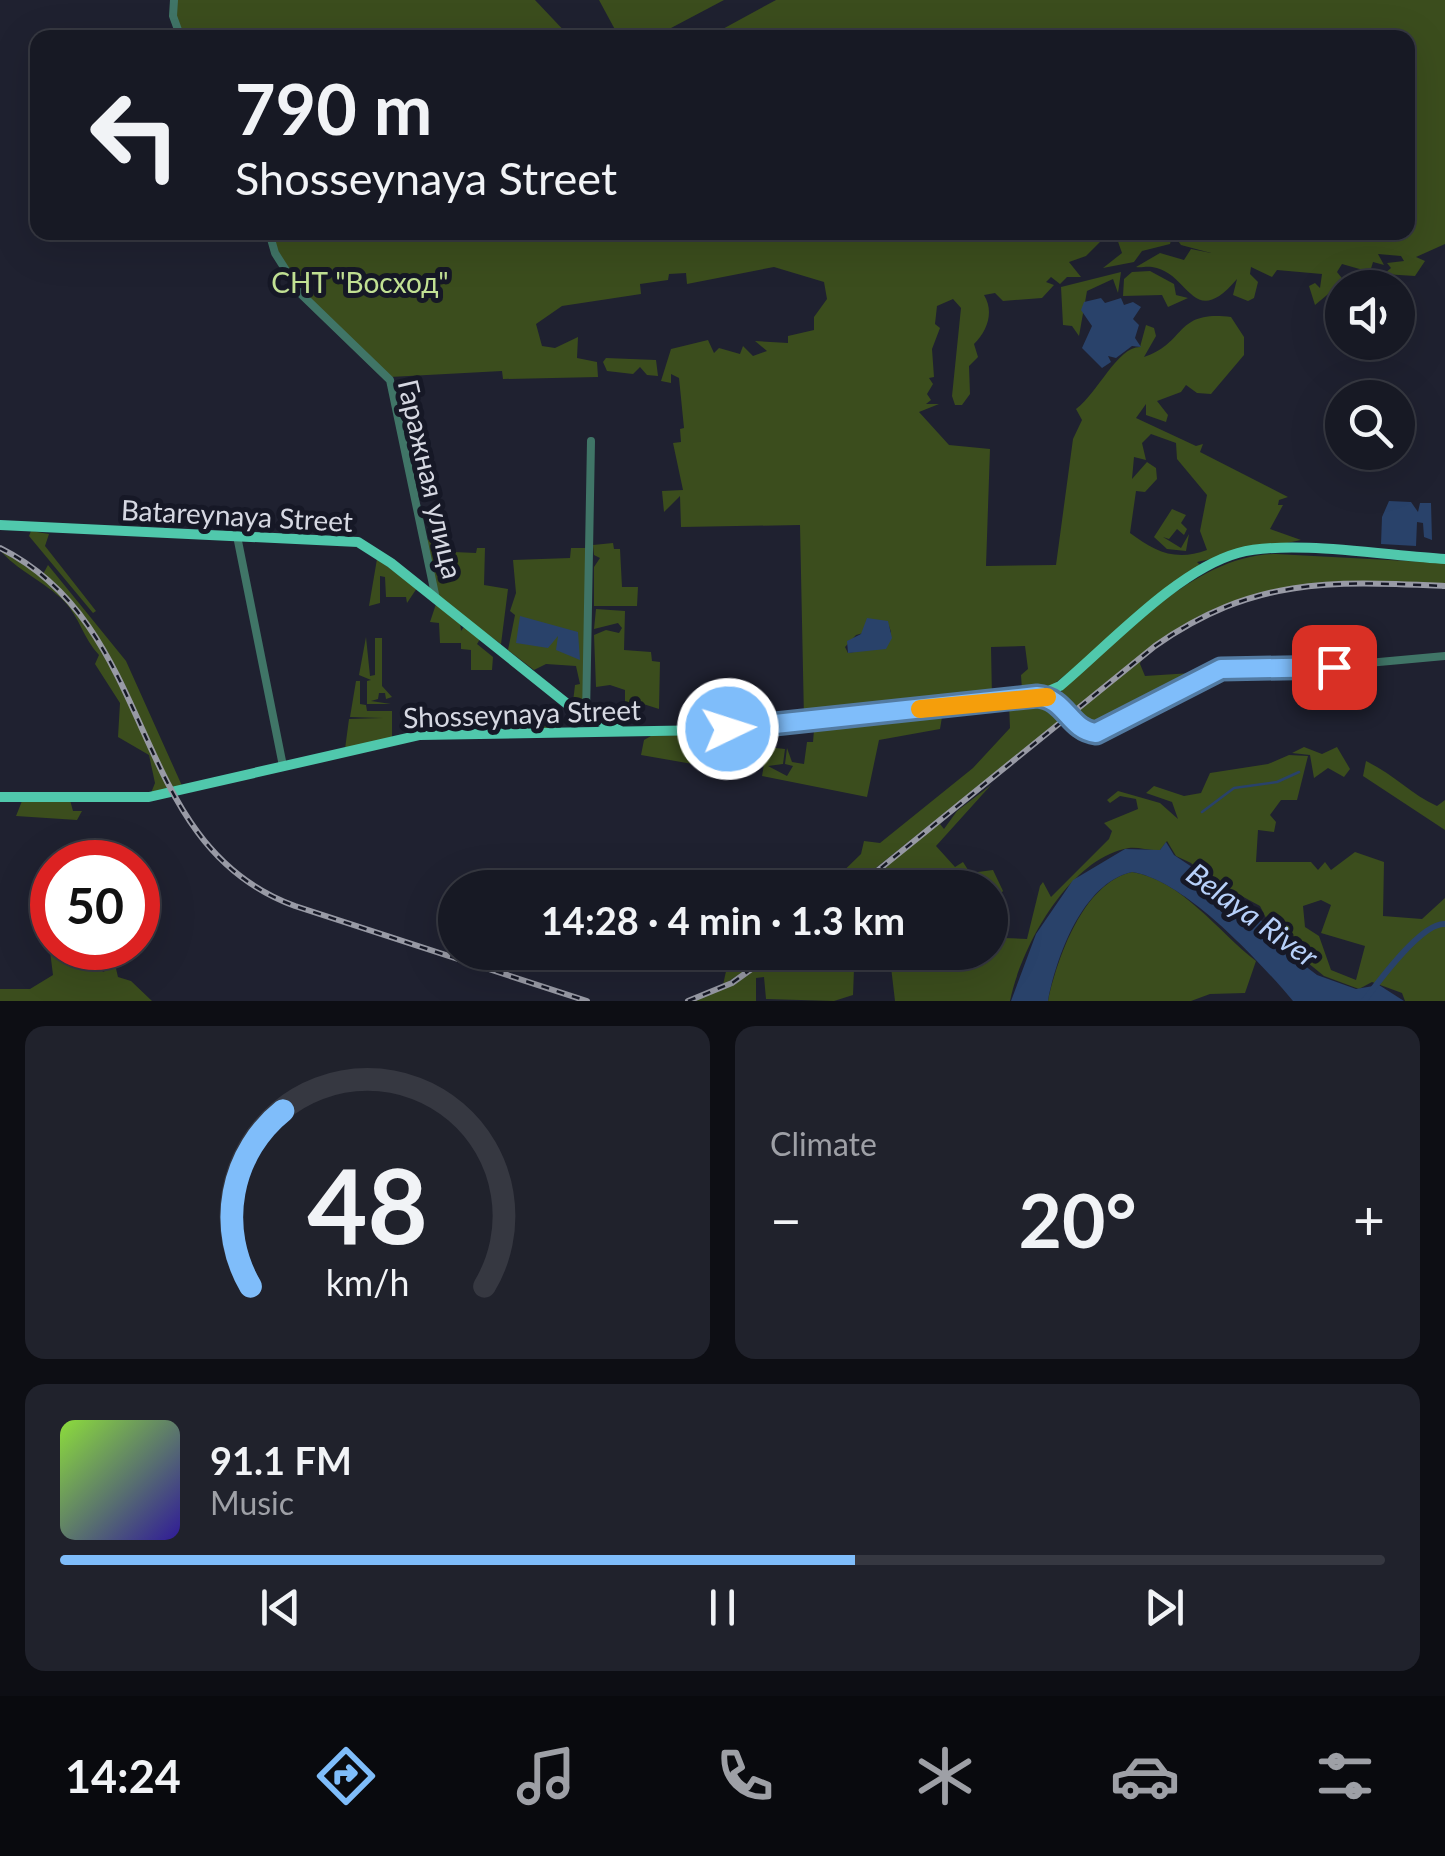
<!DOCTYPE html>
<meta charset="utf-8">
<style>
body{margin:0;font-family:Lato,sans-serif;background:#20222c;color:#f1f3f6;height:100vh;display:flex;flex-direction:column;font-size:38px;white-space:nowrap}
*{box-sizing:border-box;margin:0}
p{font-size:32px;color:#9ea0a6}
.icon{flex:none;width:55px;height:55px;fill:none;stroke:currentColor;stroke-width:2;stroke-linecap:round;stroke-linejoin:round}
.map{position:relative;height:1001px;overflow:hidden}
.sheet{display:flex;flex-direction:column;gap:25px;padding:25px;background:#0d0e14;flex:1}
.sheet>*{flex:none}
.guide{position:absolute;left:30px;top:30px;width:1385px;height:210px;border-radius:20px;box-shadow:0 10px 40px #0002,0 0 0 2px #363841;background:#171924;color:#f1f3f6;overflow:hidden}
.controls{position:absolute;left:1325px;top:270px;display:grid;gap:20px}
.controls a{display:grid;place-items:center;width:90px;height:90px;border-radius:50%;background:#171924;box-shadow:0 10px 40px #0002,0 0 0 2px #363841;font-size:50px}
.speed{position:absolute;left:30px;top:840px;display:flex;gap:20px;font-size:50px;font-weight:700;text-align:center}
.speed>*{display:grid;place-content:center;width:130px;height:130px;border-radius:50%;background:#171924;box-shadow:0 10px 40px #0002,0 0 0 2px #363841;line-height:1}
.speed .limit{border:15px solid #d22;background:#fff;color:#111}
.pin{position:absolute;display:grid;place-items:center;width:85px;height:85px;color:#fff;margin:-42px;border-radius:20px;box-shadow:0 5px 15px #0006}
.me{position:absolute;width:110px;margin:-55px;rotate:86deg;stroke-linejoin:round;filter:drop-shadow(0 0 8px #0008)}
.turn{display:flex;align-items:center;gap:35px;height:210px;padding:0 40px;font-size:45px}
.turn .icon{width:130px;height:130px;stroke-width:2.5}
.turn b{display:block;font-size:70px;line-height:85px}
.big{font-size:75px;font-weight:700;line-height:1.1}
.sheet .tile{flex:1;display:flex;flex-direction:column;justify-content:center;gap:15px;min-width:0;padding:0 35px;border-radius:20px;background:#20222c}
.sheet .dial{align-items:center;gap:0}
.dial svg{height:260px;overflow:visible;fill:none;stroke:#363841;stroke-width:7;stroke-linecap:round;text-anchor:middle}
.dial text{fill:#f1f3f6;stroke:none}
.song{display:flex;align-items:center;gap:30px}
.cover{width:120px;height:120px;border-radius:15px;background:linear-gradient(135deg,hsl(90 70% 55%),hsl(250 70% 35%))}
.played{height:10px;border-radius:5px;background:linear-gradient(90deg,#7fbdfa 60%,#363841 60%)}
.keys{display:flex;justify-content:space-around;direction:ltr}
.heat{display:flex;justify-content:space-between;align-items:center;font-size:55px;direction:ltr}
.sheet .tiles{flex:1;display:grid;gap:25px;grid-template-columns:1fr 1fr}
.tile:last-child{grid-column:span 2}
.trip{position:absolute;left:438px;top:870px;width:570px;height:100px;border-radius:50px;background:#171924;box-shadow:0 10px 40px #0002,0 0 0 2px #363841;font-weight:700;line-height:100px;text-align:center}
.menu{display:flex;height:160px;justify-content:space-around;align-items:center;background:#090a0e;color:#9ea0a6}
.menu .icon{width:70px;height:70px}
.menu .on{color:#7fbdfa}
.menu b{font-size:45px;color:#f1f3f6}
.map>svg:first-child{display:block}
.green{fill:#3b4d1d;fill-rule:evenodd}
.water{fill:#29426a}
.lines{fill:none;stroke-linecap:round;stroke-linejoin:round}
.stream{stroke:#29426a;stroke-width:2.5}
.river{stroke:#29426a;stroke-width:6}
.minor{stroke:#407567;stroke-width:8}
.major{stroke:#50c8ac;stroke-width:10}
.rail-casing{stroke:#989aa5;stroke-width:6}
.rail{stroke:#161826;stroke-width:2.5;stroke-dasharray:8;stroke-linecap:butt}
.route-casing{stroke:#537ba2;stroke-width:25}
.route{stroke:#7fbdfa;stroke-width:18}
.slow{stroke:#f59e0b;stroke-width:18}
.labels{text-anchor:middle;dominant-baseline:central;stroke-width:10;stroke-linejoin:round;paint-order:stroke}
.park-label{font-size:28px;fill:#c2e194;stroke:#161826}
.street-label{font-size:28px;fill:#d6d8e2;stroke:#161826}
.water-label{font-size:30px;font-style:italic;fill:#b7d0f9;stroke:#161826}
</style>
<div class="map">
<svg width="1445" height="1001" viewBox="0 0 1445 1001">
<rect width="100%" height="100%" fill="#1f2130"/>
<!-- green -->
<g class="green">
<path d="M174,0H535L570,37H181L175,23Z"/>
<path d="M599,0H724L654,37H619Z"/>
<path d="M776,0H1445V244L1416,257L1425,261L1415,276L1384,274L1391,268L1387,263L1404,261L1401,256L1378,254L1384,265L1373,262L1370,272L1342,264L1337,272L1345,282L1342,291L1333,296V290L1315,305L1309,286L1315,283L1320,288L1322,274L1277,270L1272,277L1251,267L1250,274L1258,282L1254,298L1248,301L1233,295L1237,279C1192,332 1190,272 1152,267C1146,266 1141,268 1136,267L1160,253L1184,260L1191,249L1211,253L1181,245L1173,234L1170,244L1142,251L1134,262L1103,268L1122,253L1115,233L1408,232V38L708,37Z"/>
<path d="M938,232L1109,233L1086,256L1069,262L1081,277H1067L1060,284L1051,277L1046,282L1054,285L1042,298L1003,301L995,293L984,295C994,311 988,330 974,344L978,357L969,366L970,394L962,405H955L952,396L961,308L953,299L937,306L935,324L940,328L932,349L934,377L929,378L933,384L927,394L931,400L926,404H939L919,412L949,445L990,449L986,566L1056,565L1073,439L1082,420L1076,409C1098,393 1117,347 1140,347L1146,325L1154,328L1156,336L1144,357C1187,343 1174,310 1231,317L1244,337V355L1211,394L1197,393L1186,385L1181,392L1157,401L1168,415L1166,422L1146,415V404L1136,418L1196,446L1203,444L1200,452L1288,497L1279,500L1278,505H1283L1270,529L1301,540L1197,562L1201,566L1044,692L1022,690L1021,675L1028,669L1025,646L991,647L992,698L804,719L800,525L681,527L680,496L664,512L662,491L683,490L673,443L681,442L680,429L684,428L679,378L671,374V383L661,381L671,349L708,340L714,353L719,348L740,354L743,346L753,356L767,351L755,341L788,343V336L814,330V317L827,299L824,282L774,267L687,284L686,273L669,274L668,280L640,284L641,294L562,306L536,324L542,346L555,348L578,337L577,358L597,362L598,377L503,379L502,371L390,377C340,332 296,295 269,233ZM1151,434L1176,443L1177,459L1207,495L1200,531L1207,550C1175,562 1154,551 1130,533L1136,491L1145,492L1157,479L1156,468L1147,462L1132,479L1134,457L1146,460L1142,443ZM889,626L891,632L877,648L848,653L845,647L856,635Z"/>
<path d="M1150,271L1174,284L1176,295L1188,298L1168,307L1162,295L1123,296L1124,279L1132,272Z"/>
<path d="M1121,272L1118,293L1113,279L1087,291L1079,336L1072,326L1063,325L1061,287Z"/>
<path d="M606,358L656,360L658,376L647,375L640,367L633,374L607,371L603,362Z"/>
<path d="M1172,509L1186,515L1181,523L1187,529L1184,535L1177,529L1169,539L1163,537L1181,548L1189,534L1186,551L1167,549L1154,537Z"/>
<path d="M31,531L49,534L45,546L96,611L93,613L29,536Z"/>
<path d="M447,537L454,552L476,553L477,548H485L484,585L508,589L501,644L439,599L426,540Z"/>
<path d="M613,543L614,549H620L622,587H638L637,606H594V567L600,558L594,555L593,545Z"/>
<path d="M571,548H589L586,710L573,702L575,685L580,684L576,666L546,664L534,670L508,650L515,615L510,611L516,593L513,560L570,558Z"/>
<path d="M0,550L42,576L48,565L126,661L183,788L151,793L155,783L149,755L118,737L120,703L95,664L99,655C83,638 80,618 64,601C45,582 15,569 0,550Z"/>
<path d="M1276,554L1445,563V585C1347,581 1257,574 1172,633C1160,642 1144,649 1140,664L1145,676L1207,672L1092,730L1078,724L1059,695L1065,686C1124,637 1195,555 1276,554Z"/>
<path d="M377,559L417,588L407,603L406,597H386L385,577L380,576V603L369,606Z"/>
<path d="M436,604L460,622L461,631L464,627L480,639L477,644L493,657L492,670H471V650L461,649V643H440L439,623L430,622Z"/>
<path d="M596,609L625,611L624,650L651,652L652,661L660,662L659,709L637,702L625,704V690L610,685L596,687L594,635L606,630L619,633L622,628L618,623L594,629Z"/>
<path d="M366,637L370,676L375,675V638H382V686L392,697L386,699L385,693H379L378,699L371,701L391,704H367V681L371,680L359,675Z"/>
<path d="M356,681H360V704L366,705L367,711H392V737L345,749L349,719L383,718L350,717Z"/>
<path d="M1049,702L1067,715L852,887L826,888L861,854L864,841L880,843L973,768L1010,728L1009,703Z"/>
<path d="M949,711L932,717H942L940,729L879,740L867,797L762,776L767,747L785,749L783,764L768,766L787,776L793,766L785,764L787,748L792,762L804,764L807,742H813L814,730L769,733L774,729Z"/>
<path d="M556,717V730L494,728L497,719Z"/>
<path d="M754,732L761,735L751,745L750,774L641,755L644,740L651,736Z"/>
<path d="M1304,747L1322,754L1337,747L1350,769L1344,777L1328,768L1314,778L1310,755L1292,753Z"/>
<path d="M1289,755L1308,756L1297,800H1281L1270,815L1276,822L1274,832L1258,830L1256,862H1311L1318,870L1325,862L1331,870L1355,852L1384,862L1383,916L1422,919L1445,898V1001H1405L1402,993L1372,982L1359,989L1324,976L1275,936L1260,906L1203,875L1191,863L1176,856L1167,841L1160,850C1150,851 1139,847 1129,848C1069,858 1021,947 1010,1001H895L891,967L854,969L853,995L834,1001L766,999L764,977L756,978V1001H693L734,984L777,953L990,952V916L1004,938L1027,939L1040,886L1043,882L1051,897L1109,839L1112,831L1104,823L1138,809L1136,799L1120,796L1110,803L1107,800L1118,791L1160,803L1178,819L1172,802L1146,793L1154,786L1184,796L1201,793L1210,773L1268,764ZM1321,900L1331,905L1321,933L1365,946L1356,980L1331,970L1319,936L1305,927L1303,906Z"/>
<path d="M1366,761C1393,774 1412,795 1437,806L1445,800V830L1363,776Z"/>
<path d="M991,785L936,846L955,867L963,862L970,873L993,870L1003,891L990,905V888L858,887L945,818L940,824L944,829L957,811Z"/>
<path d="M70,800L73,811H82L77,820L16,816L22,801Z"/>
<path d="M1132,872C1182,880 1218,932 1256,961L1245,993L1210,994L1191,1001H1048C1057,959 1083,883 1132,872Z"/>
<path d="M52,937V948H78L74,959L104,972L112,952L118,977L131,981L152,1001H0V989H30L53,975L49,943Z"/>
<path d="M730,953V952L772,953L723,985Z"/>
</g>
<!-- water -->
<g class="water">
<path d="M1101,298L1105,303L1121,298L1124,305L1133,302L1141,307L1133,319L1139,325L1135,338L1141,347L1132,346L1116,358L1108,356L1111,362L1102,368L1082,348L1092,326L1081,310L1084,302Z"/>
<path d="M1389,501L1411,502L1418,512L1420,503H1431L1432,540L1424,537L1423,523L1417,522L1416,546L1381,544L1382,517Z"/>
<path d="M520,616L578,632L580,660L556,650L558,636L548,648L516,643Z"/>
<path d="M867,618L888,621L892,638L886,649L848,653L847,641L861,634Z"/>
<path d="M1166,842L1174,855L1210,879L1217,891L1248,903L1283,949L1317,975L1356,989L1379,985L1404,1001H1293C1259,961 1185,880 1132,872C1082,883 1056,958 1048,1001H1011L1036,934L1073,880L1125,849L1160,850Z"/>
</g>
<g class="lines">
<!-- stream -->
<path class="stream" d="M1202,812L1234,788L1277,782L1299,772"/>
<!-- river -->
<path class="river" d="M1364,1001C1378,982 1422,922 1445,924"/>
<!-- minor -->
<g class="minor">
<path d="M174,0L173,16L181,38"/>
<path d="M269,232L275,253L301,294L390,380L436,599"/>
<path d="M237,536L283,766"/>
<path d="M1042,696C1067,701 1071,731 1095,733L1228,668L1291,670L1445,656"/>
<path d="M586,716L591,441"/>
</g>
<!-- major -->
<g class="major">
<path d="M0,525L358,542L391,563L576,711L619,730"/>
<path d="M0,797H149L420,735L712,730L1037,696L1060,686C1109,645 1177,570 1238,553C1290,539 1388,556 1445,559"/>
</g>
<!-- rail casing -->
<g class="rail-casing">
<g id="rail">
<path d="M0,548C162,629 125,844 295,906L587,1001"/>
<path d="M856,888L1155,646C1254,577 1330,581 1445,586"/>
<path d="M688,1001L732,983L775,952"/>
</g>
</g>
<!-- rail -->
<use href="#rail" class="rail"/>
</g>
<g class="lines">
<!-- route casing -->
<g class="route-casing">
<path id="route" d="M728,729L1037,696C1066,698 1069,730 1096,733L1221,669L1334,667"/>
</g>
<!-- route -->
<use href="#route" class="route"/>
<!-- slow -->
<path class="slow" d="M920,709L1047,697"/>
</g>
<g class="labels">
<!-- park labels -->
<g class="park-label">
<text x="360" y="282">СНТ "Восход"</text>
</g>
<!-- street labels -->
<g class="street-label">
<text transform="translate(431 479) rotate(77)">Гаражная улица</text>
<text transform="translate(237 515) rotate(3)">Batareynaya Street</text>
<text transform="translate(522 713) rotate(-2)">Shosseynaya Street</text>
</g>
<!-- water labels -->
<g class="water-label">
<text transform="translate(1253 914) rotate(36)">Belaya River</text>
</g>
</g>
</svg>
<div class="controls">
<a><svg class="icon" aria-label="sound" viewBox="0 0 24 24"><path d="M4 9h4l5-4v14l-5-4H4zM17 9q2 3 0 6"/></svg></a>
<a><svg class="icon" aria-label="search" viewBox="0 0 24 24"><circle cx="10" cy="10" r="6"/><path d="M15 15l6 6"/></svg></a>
</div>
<div class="speed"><div class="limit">50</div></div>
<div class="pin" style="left:1334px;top:667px;background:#d93025"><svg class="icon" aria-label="arrive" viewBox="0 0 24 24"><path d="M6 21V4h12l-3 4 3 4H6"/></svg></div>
<svg class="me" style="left:728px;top:729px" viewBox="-20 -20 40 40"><circle r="17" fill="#7fbdfa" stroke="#fff" stroke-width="3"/><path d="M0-11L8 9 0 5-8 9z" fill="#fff"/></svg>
<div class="trip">14:28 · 4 min · 1.3 km</div>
<div class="guide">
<div class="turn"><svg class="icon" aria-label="left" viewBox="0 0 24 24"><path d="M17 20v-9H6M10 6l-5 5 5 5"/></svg><div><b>790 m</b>Shosseynaya Street</div></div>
</div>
</div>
<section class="sheet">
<div class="tiles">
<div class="tile dial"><svg viewBox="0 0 100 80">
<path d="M14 69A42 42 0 1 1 86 69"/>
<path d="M14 69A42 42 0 0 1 24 15" stroke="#7fbdfa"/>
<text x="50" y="56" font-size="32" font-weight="700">48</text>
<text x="50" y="72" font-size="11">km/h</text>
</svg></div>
<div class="tile"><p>Climate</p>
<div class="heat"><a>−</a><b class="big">20°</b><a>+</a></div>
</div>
<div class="tile">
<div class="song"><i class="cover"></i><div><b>91.1 FM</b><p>Music</p></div></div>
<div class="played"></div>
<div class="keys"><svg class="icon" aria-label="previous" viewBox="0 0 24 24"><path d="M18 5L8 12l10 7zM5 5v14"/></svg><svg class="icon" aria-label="pause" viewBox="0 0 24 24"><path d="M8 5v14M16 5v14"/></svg><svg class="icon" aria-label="next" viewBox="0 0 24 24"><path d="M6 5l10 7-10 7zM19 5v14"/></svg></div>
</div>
</div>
</section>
<nav class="menu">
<b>14:24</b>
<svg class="icon on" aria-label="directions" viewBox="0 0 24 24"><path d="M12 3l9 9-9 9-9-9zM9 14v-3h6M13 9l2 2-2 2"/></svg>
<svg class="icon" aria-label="music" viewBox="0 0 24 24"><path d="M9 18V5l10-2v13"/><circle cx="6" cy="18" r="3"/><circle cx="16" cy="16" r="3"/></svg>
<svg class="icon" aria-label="phone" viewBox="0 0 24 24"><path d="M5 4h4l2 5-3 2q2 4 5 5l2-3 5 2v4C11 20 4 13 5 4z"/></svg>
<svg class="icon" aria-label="climate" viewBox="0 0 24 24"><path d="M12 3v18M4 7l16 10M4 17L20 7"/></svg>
<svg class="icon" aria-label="car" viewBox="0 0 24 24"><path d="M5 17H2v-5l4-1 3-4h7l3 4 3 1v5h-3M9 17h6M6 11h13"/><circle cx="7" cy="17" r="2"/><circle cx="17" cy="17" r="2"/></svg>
<svg class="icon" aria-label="filters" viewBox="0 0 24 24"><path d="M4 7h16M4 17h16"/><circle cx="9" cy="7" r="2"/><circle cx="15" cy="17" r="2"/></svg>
</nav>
